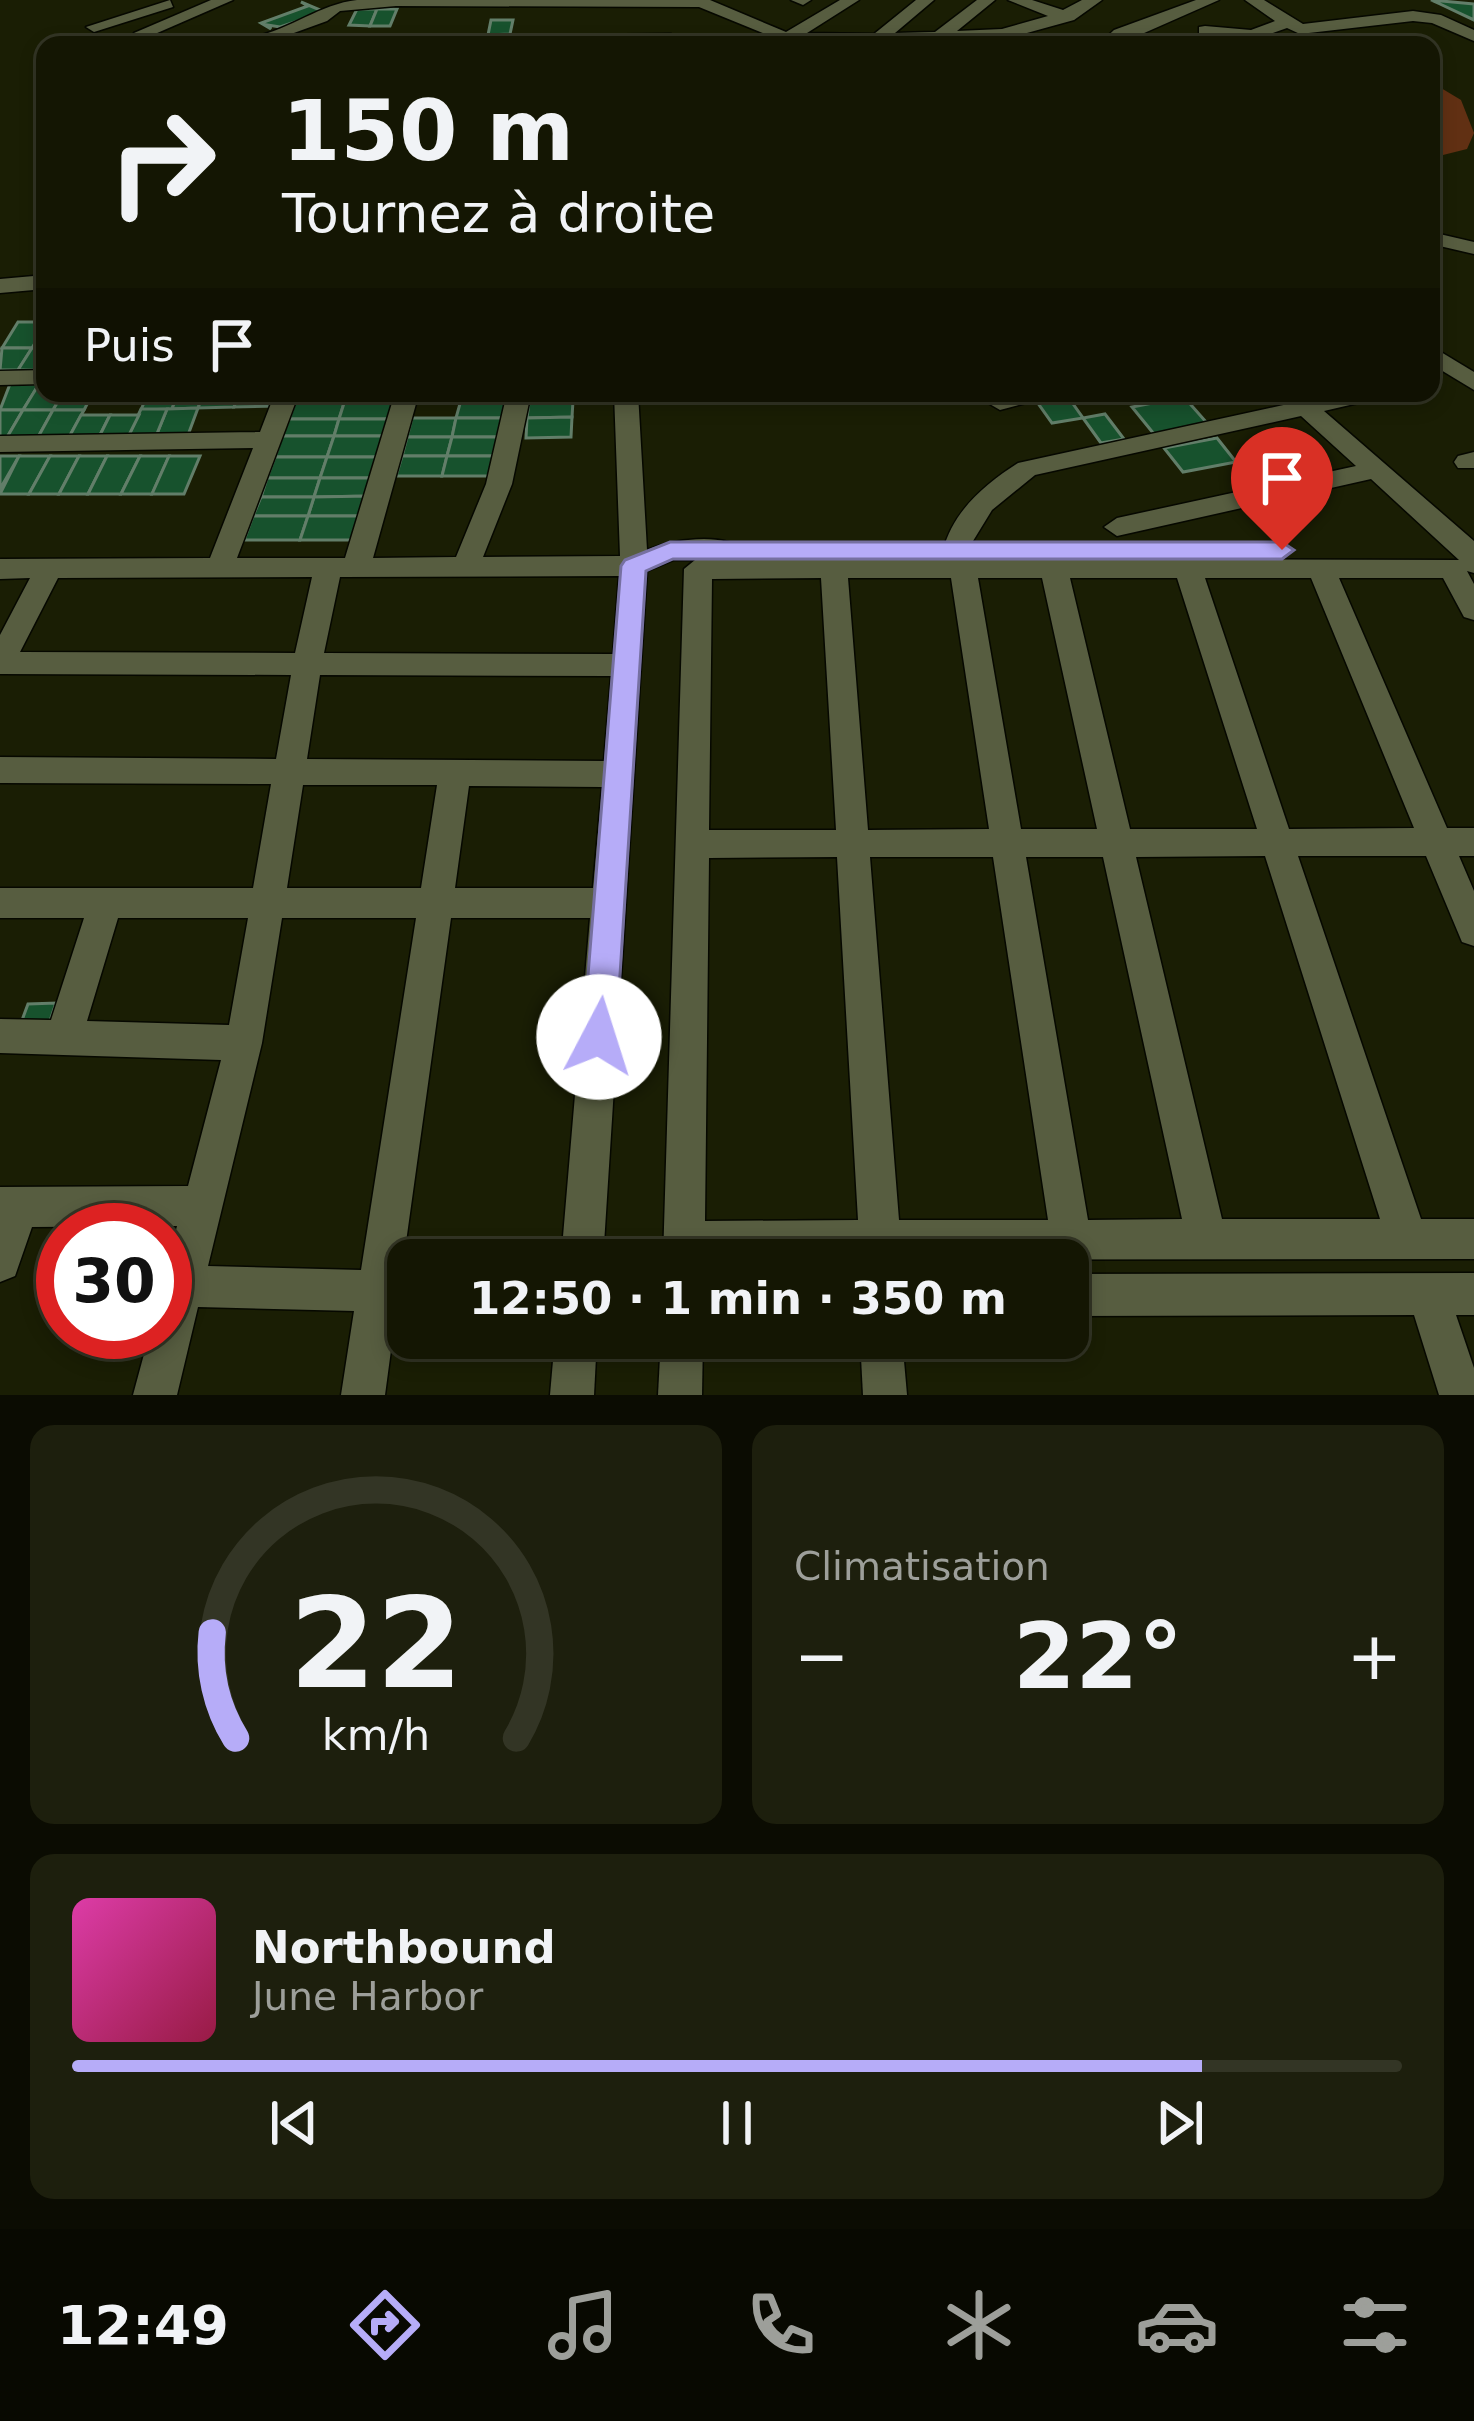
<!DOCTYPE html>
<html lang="fr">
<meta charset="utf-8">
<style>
body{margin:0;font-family:"DejaVu Sans",sans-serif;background:#1d1f0d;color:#f1f3f6;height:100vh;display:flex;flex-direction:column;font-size:45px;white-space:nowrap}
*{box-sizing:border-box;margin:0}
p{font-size:39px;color:#9d9f9a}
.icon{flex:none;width:66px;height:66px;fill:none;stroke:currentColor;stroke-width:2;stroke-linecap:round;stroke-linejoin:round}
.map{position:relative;height:1395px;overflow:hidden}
.sheet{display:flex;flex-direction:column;gap:30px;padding:30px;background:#0b0c02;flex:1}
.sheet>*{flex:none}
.hud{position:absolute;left:36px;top:36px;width:1404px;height:366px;border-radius:24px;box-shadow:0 6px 18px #0003,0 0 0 3px #333525;background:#141603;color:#f1f3f6;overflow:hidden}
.speed{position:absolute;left:36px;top:1203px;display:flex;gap:24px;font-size:60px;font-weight:700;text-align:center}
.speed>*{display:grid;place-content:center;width:156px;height:156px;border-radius:50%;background:#141603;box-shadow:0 6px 18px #0003,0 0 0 3px #333525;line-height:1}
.speed .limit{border:18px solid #d22;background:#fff;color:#111}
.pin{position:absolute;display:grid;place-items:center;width:102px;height:102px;color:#fff;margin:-123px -51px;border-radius:50% 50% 50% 0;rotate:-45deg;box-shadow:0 0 12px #0007}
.pin .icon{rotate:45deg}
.me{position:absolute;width:132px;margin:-66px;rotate:5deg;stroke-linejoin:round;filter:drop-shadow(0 0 9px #0008)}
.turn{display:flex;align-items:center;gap:42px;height:252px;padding:0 48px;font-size:54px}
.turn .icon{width:156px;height:156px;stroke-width:2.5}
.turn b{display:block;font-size:84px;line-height:102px}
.then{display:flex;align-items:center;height:114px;padding:0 48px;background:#0003;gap:24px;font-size:45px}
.big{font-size:90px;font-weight:700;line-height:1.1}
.sheet .card{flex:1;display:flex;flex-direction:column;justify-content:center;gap:18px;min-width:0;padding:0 42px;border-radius:24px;background:#1d1f0d}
.sheet .dial{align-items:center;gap:0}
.dial svg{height:312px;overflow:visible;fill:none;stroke:#333525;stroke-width:7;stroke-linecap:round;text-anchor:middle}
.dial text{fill:#f1f3f6;stroke:none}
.song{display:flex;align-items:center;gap:36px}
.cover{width:144px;height:144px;border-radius:18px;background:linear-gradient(135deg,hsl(320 70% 55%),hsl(340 70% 35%))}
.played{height:12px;border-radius:6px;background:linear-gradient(90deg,#b6acf8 85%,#333525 85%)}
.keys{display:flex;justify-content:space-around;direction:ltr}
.heat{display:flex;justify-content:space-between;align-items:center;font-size:66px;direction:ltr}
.sheet .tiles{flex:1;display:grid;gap:30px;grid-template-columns:1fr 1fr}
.card:last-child{grid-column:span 2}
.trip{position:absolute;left:387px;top:1239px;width:702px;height:120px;border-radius:24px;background:#141603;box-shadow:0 6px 18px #0003,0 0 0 3px #333525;font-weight:700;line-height:120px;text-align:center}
.dock{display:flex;height:192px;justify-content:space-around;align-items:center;background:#080901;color:#9d9f9a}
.dock .icon{width:84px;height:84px}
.dock .active{color:#b6acf8}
.dock b{font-size:54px;color:#f1f3f6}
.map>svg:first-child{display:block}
.green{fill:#613013}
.building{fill:#17522d;stroke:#627e69;stroke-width:3}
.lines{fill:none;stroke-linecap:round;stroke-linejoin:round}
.minor-casing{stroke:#060800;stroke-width:3}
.minor{fill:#575d40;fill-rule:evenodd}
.route{fill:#b6acf8;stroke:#7670a1;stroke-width:3}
</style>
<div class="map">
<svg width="1474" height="1395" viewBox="0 0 1474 1395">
<rect width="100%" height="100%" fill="#1a1e04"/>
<!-- green -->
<path class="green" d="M1431,82L1461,100L1474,133L1467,149L1431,158Z"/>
<!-- building -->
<g class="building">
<path d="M1431,0L1474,4V20L1440,4Z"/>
<path d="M301,2L325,12L280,27L268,25L271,29L261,23L308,6Z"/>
<path d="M357,9H377L370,26L349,25Z"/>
<path d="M377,9H397L390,26H370Z"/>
<path d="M491,20H513L510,34L488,35Z"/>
<path d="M18,322H45V326L32,348H2Z"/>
<path d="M2,348H32L18,370H0Z"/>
<path d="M32,348H45V370H18Z"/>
<path d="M10,384H39L23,410H0Z"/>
<path d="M39,384H45V393H63L53,410H23Z"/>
<path d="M63,393H93L84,410H53Z"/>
<path d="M148,393H178L172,409L141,410Z"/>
<path d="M178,393H204L198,408L172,409Z"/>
<path d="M204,393H239L234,407L198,408Z"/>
<path d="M239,393H281L277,406L234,407Z"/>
<path d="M298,393H348L345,400H296Z"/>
<path d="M348,393H399L397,400H345Z"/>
<path d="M1066,394L1083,418L1052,423L1035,399Z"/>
<path d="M1184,397L1207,423L1154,434L1132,407Z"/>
<path d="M296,400H345L339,419H289Z"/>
<path d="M345,400H397L391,419H339Z"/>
<path d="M461,400H508L504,418H456Z"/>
<path d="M573,401L572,417L527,418L529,402Z"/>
<path d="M198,408L188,435L156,436L167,409Z"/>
<path d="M141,409H167L156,436L127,439Z"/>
<path d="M0,410H23L6,439H0Z"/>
<path d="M23,410H53L37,439H6Z"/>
<path d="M53,410H84L68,439H37Z"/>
<path d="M1105,414L1124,439L1101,443L1083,418Z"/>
<path d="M81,415H110L98,439H68Z"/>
<path d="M110,415H139L127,439H98Z"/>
<path d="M572,417L571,437L526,438L527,418Z"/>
<path d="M412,418H456L452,437H407Z"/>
<path d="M456,418H504L500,437H452Z"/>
<path d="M289,419H339L334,436H282Z"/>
<path d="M339,419H391L386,436H334Z"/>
<path d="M282,436H334L327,457H275Z"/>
<path d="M334,436H386L381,457H327Z"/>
<path d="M407,437H452L447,456H402Z"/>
<path d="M452,437H500L496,456H447Z"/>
<path d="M1217,438L1236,462L1183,472L1164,448Z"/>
<path d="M0,456H19L0,489Z"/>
<path d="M19,456H50L29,494H0Z"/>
<path d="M50,456H79L59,494H29Z"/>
<path d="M79,456H107L88,494H59Z"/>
<path d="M107,456H140L121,494H88Z"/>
<path d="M140,456H169L152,494H121Z"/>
<path d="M169,456H200L184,494H152Z"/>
<path d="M402,456H447L442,476H396Z"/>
<path d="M447,456H496L492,476H442Z"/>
<path d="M275,457H327L320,478H267Z"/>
<path d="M327,457H381L375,478H320Z"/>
<path d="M267,478H320L314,497H261Z"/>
<path d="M320,478H375L369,496L314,497Z"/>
<path d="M369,496L364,516H308L314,497Z"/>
<path d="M261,497H314L308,516H253Z"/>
<path d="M253,516H308L300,540H244Z"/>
<path d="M308,516H364L357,540H300Z"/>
<path d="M56,1003L47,1030L18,1031L28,1004Z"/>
</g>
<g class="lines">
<!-- minor casing -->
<g class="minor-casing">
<g id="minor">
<path d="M170,0L173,7L94,32L86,27Z"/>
<path d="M211,0H233L148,37L134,33Z"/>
<path d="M357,0H710L786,32L840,0H859L807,33L874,34L916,0H934L895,33L935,32L977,0H995L957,31L1002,29L1048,16L1008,0H1032L1063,10L1082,0H1102L1074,20L1009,38L937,43H787L699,7L396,6L340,11L327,21L280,38L671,34L679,39L671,44L60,45L68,40C126,39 187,45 245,38C285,34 318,4 357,0Z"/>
<path d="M791,0H811L803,5Z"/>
<path d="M1196,0H1219L1117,45H1098L1114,30Z"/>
<path d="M1245,0H1264L1303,24L1413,11L1441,15L1474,30V41L1432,23L1413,21L1300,34L1287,28L1253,40L1199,35V27L1205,26L1251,30L1275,21Z"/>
<path d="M1431,232L1474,242V254L1431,244Z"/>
<path d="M45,275V289L0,293V279Z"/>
<path d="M1431,346L1474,372V390L1431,364Z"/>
<path d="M45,370V384L0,385V371Z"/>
<path d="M275,393H299L237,558H345L395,393H419L373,558L456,557L486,484L507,393H531L512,484L483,557L620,556L614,393H638L647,550C670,540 725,531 743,551L733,559H952L943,551C952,512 985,484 1018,463L1288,404L1289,396L1310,399L1338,393H1384L1380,398L1324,411L1474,541V573L1467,571L1474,584V620L1464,617L1443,578H1339L1447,828H1474V856H1459L1474,891V946L1462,942L1426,856H1298L1421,1219H1474V1259L663,1260L684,569L695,560H673L647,571L603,1260H561L590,918H451L402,1271H408V1313H396L385,1395H341L354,1311L198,1307L177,1395H133L150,1332H165V1273L177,1226L32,1227L15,1276L0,1282V1187L188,1186L221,1060L0,1053V1019L51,1020L84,918H0V888H253L271,784L0,783V757L276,759L291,675L0,674V635L30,578L0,579V559L210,558L253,448L0,452V436L260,432ZM1301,416L1356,466L1117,518L1104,527L1117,536L1371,479L1459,560L962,559L992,510L1035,475ZM619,576L613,654L324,653L340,577ZM312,577L295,653L20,652L58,578ZM821,578L836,830H709L712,579ZM848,578H951L989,829L868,830ZM978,578H1042L1097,829H1021ZM1070,578H1177L1257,829H1130ZM1205,578H1311L1414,828L1289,829ZM320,675L611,676L604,761L307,759ZM303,785H437L421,888H287ZM469,786L602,787L593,888H455ZM1265,856L1380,1219H1222L1136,857ZM837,857L858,1220L705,1221L709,858ZM870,857H993L1048,1220H899ZM1026,857H1103L1182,1219L1088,1220ZM118,918H248L229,1025L87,1021ZM282,918H416L361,1270L208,1266L262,1043Z"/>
<path d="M1009,393H1049L1045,398L1000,410L988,403Z"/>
<path d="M1474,452V468H1458L1454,462L1458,456Z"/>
<path d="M1474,1273V1315H1456L1474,1368V1395H1439L1414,1315L1068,1316V1274Z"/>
<path d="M555,1338H597L594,1395H550Z"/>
<path d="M661,1338H703L702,1395H658Z"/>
<path d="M860,1338H902L907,1395H863Z"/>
</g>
</g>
<!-- minor -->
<use href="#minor" class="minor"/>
</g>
<!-- route -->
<path class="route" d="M670,542H1282L1294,550L1282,559H673L646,571L616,1037L611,1048L599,1053L588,1048L583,1037L621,566L625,560Z"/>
</svg>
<div class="speed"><div class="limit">30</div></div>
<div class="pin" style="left:1282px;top:550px;background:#d93025"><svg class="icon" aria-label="arrive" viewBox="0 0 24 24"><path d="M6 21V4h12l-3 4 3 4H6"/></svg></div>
<svg class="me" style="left:599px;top:1037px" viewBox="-20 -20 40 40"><circle r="19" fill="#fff"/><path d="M0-13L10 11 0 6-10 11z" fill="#b6acf8"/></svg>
<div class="trip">12:50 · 1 min · 350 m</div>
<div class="hud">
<div class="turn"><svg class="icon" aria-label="right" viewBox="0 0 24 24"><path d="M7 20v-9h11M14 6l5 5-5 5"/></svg><div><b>150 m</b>Tournez à droite</div></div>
<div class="then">Puis<svg class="icon" aria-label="arrive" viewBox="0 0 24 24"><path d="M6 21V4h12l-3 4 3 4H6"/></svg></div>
</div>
</div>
<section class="sheet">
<div class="tiles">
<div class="card dial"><svg viewBox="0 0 100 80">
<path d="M14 69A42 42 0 1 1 86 69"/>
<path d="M14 69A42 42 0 0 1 8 42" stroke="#b6acf8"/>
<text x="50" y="56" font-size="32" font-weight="700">22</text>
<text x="50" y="72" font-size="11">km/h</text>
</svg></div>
<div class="card"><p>Climatisation</p>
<div class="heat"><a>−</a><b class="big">22°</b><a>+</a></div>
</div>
<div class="card">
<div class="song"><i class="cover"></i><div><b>Northbound</b><p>June Harbor</p></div></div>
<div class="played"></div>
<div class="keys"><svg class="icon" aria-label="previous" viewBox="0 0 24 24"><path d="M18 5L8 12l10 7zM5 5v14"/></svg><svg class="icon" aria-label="pause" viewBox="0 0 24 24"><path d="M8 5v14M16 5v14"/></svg><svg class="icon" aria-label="next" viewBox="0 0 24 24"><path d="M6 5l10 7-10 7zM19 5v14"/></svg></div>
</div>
</div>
</section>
<nav class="dock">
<b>12:49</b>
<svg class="icon active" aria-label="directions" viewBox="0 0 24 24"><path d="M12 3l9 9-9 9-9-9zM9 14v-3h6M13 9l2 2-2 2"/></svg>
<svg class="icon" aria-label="music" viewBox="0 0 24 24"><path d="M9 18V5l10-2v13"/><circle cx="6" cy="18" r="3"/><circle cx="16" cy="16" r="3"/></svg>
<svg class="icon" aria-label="phone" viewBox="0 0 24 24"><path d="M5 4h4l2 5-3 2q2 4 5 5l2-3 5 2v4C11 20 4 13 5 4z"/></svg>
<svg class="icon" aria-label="climate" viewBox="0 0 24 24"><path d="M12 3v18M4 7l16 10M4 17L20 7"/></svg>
<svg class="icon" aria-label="car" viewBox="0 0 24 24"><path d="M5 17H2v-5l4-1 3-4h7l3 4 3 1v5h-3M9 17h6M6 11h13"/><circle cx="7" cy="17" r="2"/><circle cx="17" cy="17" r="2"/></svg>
<svg class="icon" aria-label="filters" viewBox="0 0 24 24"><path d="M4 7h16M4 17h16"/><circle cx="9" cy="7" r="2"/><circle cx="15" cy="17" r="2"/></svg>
</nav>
